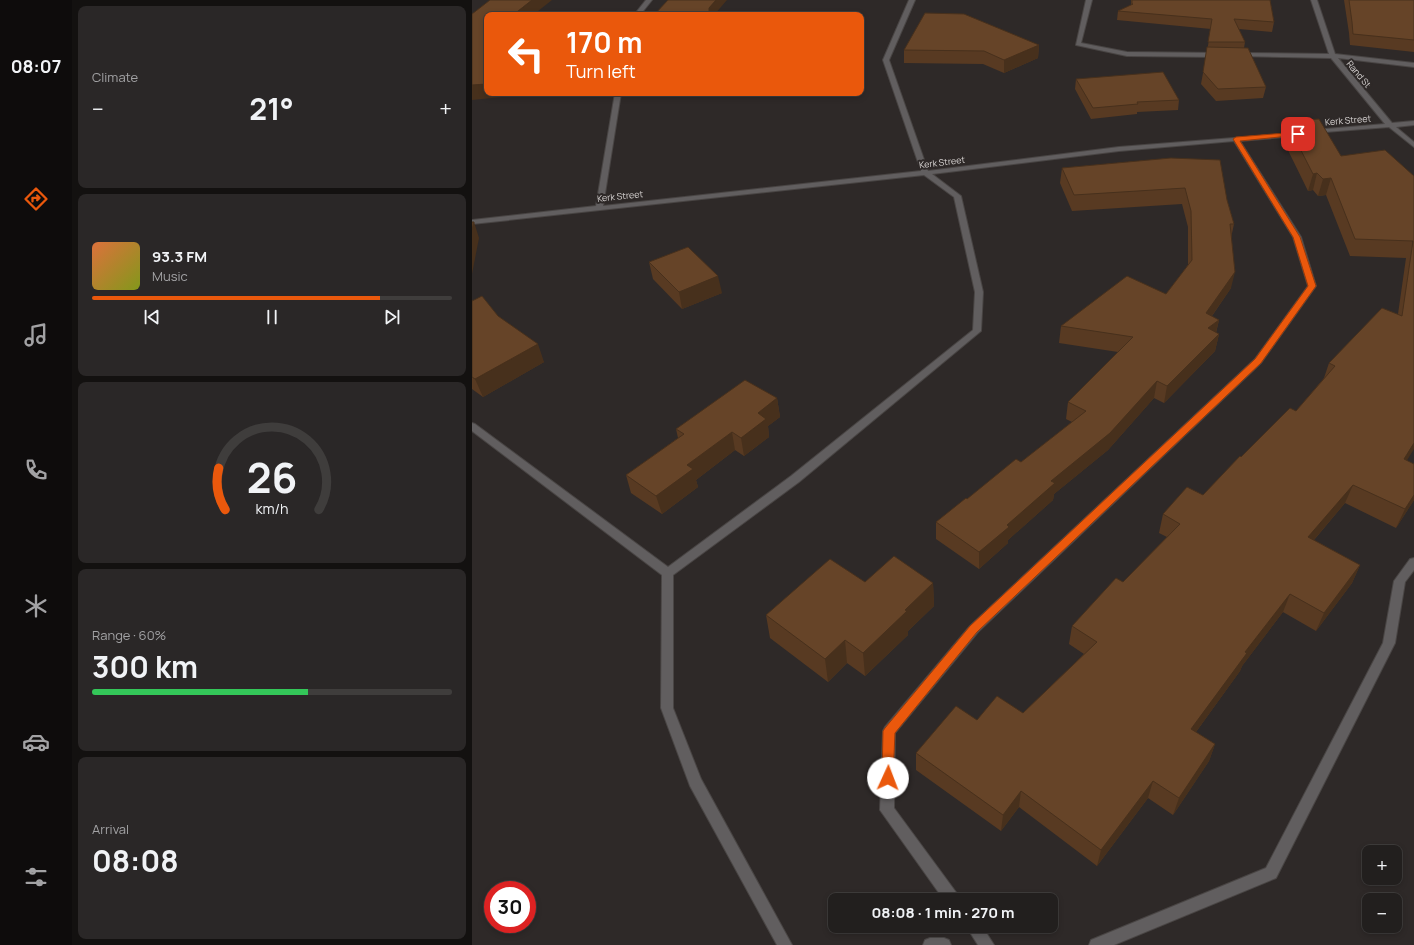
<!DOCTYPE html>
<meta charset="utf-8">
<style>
body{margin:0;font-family:Manrope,sans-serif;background:#2a2727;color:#f1f3f6;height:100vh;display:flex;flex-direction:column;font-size:15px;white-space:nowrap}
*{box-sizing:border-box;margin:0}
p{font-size:13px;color:#a2a2a4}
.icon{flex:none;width:22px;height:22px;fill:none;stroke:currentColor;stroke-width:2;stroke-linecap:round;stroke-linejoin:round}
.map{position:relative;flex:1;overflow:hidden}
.sheet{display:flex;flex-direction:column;gap:6px;padding:6px;background:#131110;width:400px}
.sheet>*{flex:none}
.guide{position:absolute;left:12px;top:12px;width:380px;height:84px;border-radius:8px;box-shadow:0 2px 6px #0003,0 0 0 1px #3f3d3c;background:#ea580c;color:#fff;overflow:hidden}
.controls{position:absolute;left:890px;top:845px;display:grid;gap:8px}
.controls a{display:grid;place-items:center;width:40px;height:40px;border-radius:8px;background:#221f1e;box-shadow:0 2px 6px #0003,0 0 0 1px #3f3d3c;font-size:20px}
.speed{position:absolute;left:12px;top:881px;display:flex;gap:8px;font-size:20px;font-weight:700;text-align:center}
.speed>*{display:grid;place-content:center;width:52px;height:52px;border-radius:50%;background:#221f1e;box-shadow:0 2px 6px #0003,0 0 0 1px #3f3d3c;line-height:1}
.speed .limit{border:6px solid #d22;background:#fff;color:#111}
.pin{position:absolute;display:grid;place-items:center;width:34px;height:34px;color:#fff;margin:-17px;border-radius:8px;box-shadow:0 2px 6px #0006}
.me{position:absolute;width:44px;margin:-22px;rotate:2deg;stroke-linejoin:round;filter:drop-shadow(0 0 3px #0008)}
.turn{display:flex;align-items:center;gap:14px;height:84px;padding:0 16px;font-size:18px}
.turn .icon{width:52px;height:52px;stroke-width:2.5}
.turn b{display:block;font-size:28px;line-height:34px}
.big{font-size:30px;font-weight:700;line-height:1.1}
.sheet .widget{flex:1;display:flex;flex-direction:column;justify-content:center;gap:6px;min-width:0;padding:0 14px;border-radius:8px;background:#2a2727}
.sheet .dial{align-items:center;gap:0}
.dial svg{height:104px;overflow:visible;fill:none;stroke:#3f3d3c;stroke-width:7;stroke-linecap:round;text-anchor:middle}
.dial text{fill:#f1f3f6;stroke:none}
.song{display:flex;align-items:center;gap:12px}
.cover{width:48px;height:48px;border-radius:6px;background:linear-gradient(135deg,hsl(20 70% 55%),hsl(70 70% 35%))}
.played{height:4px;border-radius:2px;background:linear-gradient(90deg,#ea580c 80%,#3f3d3c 80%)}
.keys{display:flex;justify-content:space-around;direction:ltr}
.heat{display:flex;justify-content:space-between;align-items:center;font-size:22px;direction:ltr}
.charge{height:6px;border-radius:3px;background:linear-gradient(90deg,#34c759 60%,#3f3d3c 0)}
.trip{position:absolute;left:356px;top:893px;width:230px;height:40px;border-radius:8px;background:#221f1e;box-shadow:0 2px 6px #0003,0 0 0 1px #3f3d3c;font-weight:700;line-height:40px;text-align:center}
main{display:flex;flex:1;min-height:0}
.tabs{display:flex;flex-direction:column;width:72px;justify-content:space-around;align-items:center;background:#0e0c0c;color:#a2a2a4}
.tabs .icon{width:28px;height:28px}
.tabs .current{color:#ea580c}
.tabs b{font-size:18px;color:#f1f3f6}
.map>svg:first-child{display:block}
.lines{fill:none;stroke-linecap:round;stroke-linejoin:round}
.minor-casing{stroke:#494544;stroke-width:2}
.minor{fill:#615e5f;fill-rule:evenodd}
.wall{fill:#583a22}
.shaded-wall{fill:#47301c}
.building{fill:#664428;stroke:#47301c}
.route{fill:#ea580c;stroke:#983908}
.labels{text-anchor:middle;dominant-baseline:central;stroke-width:4;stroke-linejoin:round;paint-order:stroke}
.far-street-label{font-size:9px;fill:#d9d5d4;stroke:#2e2928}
</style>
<main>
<nav class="tabs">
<b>08:07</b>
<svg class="icon current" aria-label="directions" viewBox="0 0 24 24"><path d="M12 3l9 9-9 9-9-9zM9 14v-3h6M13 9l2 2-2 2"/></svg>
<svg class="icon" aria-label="music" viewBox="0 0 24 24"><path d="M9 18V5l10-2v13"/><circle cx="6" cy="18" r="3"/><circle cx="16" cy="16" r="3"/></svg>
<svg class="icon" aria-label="phone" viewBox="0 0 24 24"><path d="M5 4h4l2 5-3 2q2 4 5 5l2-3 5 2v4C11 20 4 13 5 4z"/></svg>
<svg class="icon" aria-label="climate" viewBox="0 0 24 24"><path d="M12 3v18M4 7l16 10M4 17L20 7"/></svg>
<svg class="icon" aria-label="car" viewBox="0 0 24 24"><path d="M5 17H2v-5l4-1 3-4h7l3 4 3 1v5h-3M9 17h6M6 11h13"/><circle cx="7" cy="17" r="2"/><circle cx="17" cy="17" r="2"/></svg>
<svg class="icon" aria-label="filters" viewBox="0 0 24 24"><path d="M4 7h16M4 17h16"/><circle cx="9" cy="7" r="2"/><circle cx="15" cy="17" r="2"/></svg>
</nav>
<section class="sheet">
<div class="widget"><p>Climate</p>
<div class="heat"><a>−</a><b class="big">21°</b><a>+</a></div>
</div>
<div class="widget">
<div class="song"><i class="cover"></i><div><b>93.3 FM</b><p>Music</p></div></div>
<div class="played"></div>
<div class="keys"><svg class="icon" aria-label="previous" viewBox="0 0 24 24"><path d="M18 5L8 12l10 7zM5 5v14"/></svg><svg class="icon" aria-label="pause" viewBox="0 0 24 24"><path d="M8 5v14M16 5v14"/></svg><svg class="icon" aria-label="next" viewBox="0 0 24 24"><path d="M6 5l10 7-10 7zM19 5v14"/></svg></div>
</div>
<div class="widget dial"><svg viewBox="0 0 100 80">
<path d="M14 69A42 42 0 1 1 86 69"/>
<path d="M14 69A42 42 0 0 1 9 37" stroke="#ea580c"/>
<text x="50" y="56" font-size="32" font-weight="700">26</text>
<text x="50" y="72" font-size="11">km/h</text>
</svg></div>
<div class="widget"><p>Range · 60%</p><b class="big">300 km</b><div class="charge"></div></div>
<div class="widget"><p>Arrival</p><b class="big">08:08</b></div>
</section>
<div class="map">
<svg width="942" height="945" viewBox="0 0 942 945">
<rect width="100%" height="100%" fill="#2e2928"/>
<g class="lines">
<!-- minor casing -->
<g class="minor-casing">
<g id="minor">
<path d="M174,0H180L168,15H162Z"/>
<path d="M437,0H443L417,60L456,171L647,147L826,133V135L824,136L768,141L829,237L844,286L789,363L506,632L423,733L422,808L486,895L488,900H472L408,810L411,731L413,727L498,626L783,359L836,286L821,237L762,141L647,151L460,174L489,196L511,292L509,331L327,482L201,575V708L229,779L320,945H305L218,786L189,708L190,575L0,431V423L3,424L196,567L319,476L501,330L503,292L482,197L452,175L0,224V220L124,206L143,93H149L131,206L449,171L411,60Z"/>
<path d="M614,0H620L609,43L655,52L748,53L751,55L748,57L655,56L604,45Z"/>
<path d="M839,0H845L863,54L942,63V67L866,58L920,123L942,121V125L924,127L942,142V147L917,127L840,133V131L842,130L913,124L859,58L766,56V54L768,53L857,54Z"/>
<path d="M942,558V570L933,582L923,643L804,878L642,945H617L619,940L794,868L911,643L922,581L938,559Z"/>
<path d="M494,926H510L522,945H506Z"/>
<path d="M458,938H472L477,940L479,945H451L453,940Z"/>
</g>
</g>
<!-- minor -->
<use href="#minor" class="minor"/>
</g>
<!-- wall -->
<g class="wall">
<path d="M659,0H798L802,22L800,32L767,29L773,42L772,48L794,87L791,98L744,101L729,84L739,29L645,20L646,11L659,5Z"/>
<path d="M872,0H942V52L878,45L877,33Z"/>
<path d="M567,45L566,58L532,73L511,64L432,63V50Z"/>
<path d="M604,79L707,100L706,110L665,112V114L619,119L603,89Z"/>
<path d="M814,121L869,156L942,176L935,460L942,500L924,528L873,503L842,540L888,565L880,583L844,631L811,612L770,666L768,671L724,732L743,744L737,761L701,815L676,798L625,866L547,807L529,831L444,770V753L505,720L551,713L612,654L597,644L600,626L651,582L695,537L687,533L691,514L731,495L769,457L824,411L852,378L857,363L926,314L934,258L878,256L854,195L846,196L841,190L836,191L810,138Z"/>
<path d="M699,158L755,200L762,224L759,238V288L740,316L747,320L744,333L747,334L743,351L692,403L682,398L636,450L582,494L581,500L536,540V543L507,569L464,539V522L495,499L549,462L600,422L594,419L596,402L646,352L587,343L589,326L694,294L716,265V227L710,204L600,211L588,183L590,168Z"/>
<path d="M177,262L250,293L210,309L181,279Z"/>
<path d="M0,301L26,316L72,362L11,397L0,389Z"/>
<path d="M305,398L308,417L296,426L297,437L272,456L263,450L224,480L226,487L190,514L159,493L154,475L206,438L204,429Z"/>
<path d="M393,582L461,583L462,606L436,631V635L393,676L375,663L356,682L298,638L294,615Z"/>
</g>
<!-- shaded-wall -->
<g class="shaded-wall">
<path d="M60,0H80L61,15H41Z"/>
<path d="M244,0H255L242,15H237V8Z"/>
<path d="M567,45L566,58L532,73V60Z"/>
<path d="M15,84V93H31L30,97L0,100V85Z"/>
<path d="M845,173L841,190L836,191L841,174Z"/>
<path d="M859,178L854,195L846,196L851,179Z"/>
<path d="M2,222L7,238L0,274V230Z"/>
<path d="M763,272L759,288L730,330L734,313Z"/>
<path d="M246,276L250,293L210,309L207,292Z"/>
<path d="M747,320L743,336L736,328Z"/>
<path d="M747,334L743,351L692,403L695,386Z"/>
<path d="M66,344L72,362L11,397L3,379Z"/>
<path d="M685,381L682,398L636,450L582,494L581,500L536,540V543L507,569V552L579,481Z"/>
<path d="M305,398L308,417L296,426L297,437L272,456L269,438L286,413Z"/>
<path d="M260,432L263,450L224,480L226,487L190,514L184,496L215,465Z"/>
<path d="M942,443V449L924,478L932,459Z"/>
<path d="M881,485L873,503L829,555L836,537Z"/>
<path d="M942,495V500L924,528L933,509Z"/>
<path d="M888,565L880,583L844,631L852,613Z"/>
<path d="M461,583L462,606L436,631V635L393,676L391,653L433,610Z"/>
<path d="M818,594L811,612L770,666L768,671L713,747L719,729L773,652Z"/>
<path d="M373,640L375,663L356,682L353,659Z"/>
<path d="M743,744L737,761L701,815L707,798Z"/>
<path d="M681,781L676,798L625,866L629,850Z"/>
<path d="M549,791L547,807L529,831L531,815Z"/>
</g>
<!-- building -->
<g class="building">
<path d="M18,0H60L41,15H15V84L0,85V14Z"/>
<path d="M196,0H244L237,8V15H182Z"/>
<path d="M660,0H798L802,22L762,19L773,42H736L740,19L646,11L661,4H660Z"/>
<path d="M877,0H942V40L881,34L880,22Z"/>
<path d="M453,13L492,14L567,45L532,60L512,51L432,50Z"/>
<path d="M735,47L776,48L794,87L746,89L731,72Z"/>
<path d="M691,72L707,100L665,102L666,104L621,108L604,79Z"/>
<path d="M847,119L869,156L913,150L942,176V443L932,459L942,464V495L933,509L881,485L836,537L888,565L852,613L818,594L773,652L775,653L719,729L743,744L707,798L681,781L629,850L549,791L531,815L444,753L484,706L505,720L525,696L551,713L625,642L600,626L644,578L651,582L708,524L691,514L715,487L731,495L768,456L769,457L818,408L824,411L863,366L857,363L910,308L930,316L941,241L883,239L859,178L851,179L845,173L841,174L814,121Z"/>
<path d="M699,158L748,160L755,200L762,224H758L763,272L734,313L747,320L736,328L747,334L695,386L685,381L638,433L579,481L583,483L535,525L537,527L507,552L464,522L494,498L495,499L544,459L549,462L614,411L596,402L661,337L589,326L655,276L694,294L720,260L719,211L713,188L602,195L590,168Z"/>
<path d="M0,222H2L0,230Z"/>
<path d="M216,247L246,276L207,292L177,262Z"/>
<path d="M10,296L26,316L66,344L3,379L0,377V301Z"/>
<path d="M273,380L305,398L286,413L294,419L269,438L260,432L215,465L221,469L184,496L154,475L212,434L204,429Z"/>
<path d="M422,556L461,583L433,610L435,611L391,653L373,640L353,659L294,615L358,559L393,582Z"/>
</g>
<!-- route -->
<path class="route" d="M826,132H828V135L768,141L828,237L844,286L789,363L505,632L423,733L421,778L420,782L416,784L411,782L410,778L411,731L413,728L498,626L783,359L836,286L821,237L761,139L764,137Z"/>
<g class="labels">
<!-- far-street labels -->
<g class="far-street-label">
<text transform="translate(887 74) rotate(50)">Rand St</text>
<text transform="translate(876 120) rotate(-5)">Kerk Street</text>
<text transform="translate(470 162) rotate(-7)">Kerk Street</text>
<text transform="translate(148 196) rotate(-6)">Kerk Street</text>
</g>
</g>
</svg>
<div class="controls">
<a>+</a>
<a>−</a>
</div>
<div class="speed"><div class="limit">30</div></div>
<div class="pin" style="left:826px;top:134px;background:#d93025"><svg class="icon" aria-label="arrive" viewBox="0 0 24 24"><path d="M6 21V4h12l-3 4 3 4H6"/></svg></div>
<svg class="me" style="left:416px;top:778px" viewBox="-20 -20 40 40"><circle r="19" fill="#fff"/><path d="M0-13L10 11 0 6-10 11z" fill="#ea580c"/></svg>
<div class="trip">08:08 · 1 min · 270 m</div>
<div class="guide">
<div class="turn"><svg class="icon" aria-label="left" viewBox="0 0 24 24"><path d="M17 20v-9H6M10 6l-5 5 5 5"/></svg><div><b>170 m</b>Turn left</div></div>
</div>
</div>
</main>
